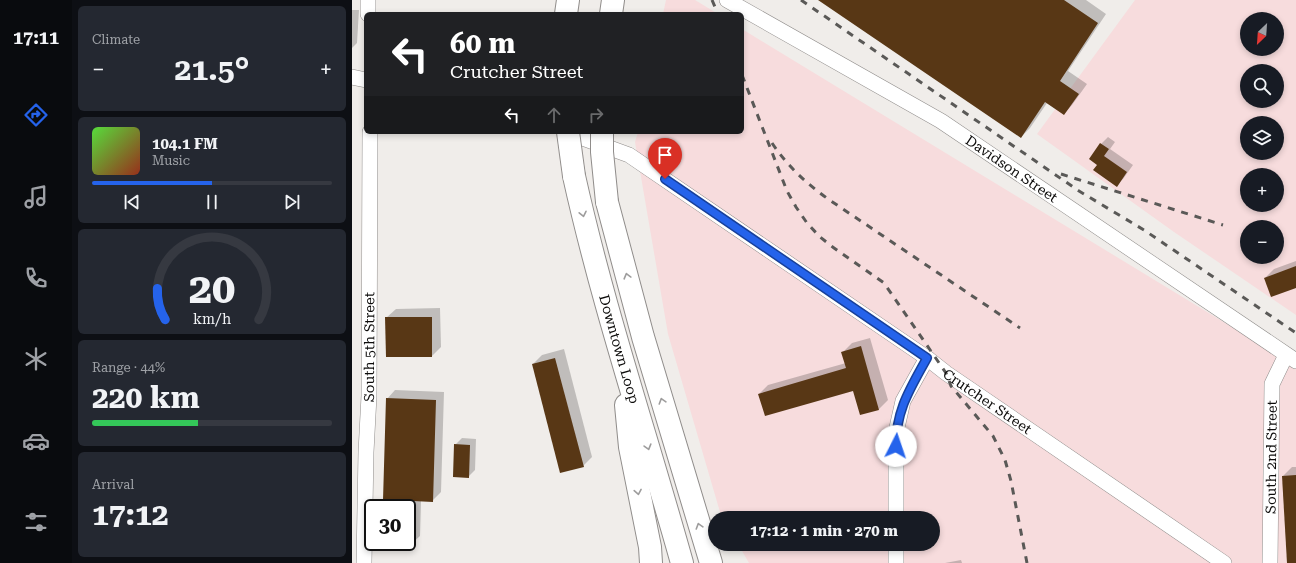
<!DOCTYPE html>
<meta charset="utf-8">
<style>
body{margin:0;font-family:"Roboto Serif",serif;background:#242831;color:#f1f3f6;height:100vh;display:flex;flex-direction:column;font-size:15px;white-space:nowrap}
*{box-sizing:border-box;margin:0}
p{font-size:13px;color:#9ea1a6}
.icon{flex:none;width:22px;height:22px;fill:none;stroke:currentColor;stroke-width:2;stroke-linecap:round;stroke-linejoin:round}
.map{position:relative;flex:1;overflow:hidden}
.drawer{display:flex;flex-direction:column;gap:6px;padding:6px;background:#0d0f14;width:280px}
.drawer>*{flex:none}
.hud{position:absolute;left:12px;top:12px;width:380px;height:122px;border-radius:6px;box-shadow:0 2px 6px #0003;background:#202124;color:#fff;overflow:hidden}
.needle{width:26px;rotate:205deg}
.controls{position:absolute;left:888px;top:12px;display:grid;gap:8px}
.controls a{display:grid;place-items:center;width:44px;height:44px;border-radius:50%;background:#171b24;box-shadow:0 2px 6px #0003;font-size:20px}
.speed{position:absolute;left:12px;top:499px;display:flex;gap:8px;font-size:20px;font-weight:700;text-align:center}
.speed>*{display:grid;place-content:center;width:52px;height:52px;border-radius:50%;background:#171b24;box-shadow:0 2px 6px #0003;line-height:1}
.speed .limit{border:2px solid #111;border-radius:6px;background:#fff;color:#111}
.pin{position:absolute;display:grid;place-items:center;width:34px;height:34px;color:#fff;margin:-41px -17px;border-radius:50% 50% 50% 0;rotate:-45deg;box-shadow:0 0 4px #0007}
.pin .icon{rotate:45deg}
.me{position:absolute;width:44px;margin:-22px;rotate:4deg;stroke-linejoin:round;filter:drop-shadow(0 0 3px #0008)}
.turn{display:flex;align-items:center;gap:14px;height:84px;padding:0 20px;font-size:18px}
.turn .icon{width:52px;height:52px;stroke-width:2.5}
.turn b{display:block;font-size:28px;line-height:34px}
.lanes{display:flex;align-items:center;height:38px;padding:0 20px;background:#0003;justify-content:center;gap:20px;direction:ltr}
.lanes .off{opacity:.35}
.big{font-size:30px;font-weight:700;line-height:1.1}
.drawer .widget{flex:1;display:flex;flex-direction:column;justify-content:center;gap:6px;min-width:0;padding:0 14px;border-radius:6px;background:#242831}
.drawer .dial{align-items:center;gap:0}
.dial svg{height:104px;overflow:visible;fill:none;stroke:#363941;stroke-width:7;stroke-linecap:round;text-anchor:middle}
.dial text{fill:#f1f3f6;stroke:none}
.song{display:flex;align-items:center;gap:12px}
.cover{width:48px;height:48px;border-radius:6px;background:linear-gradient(135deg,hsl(110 70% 55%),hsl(10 70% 35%))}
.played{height:4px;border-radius:2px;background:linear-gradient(90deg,#2563eb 50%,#363941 50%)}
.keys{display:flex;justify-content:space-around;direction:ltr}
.heat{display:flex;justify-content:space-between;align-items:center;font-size:22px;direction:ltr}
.charge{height:6px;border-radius:3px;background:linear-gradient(90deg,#34c759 44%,#363941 0)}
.trip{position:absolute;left:356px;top:511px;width:232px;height:40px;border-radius:20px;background:#171b24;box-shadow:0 2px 6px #0003;font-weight:700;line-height:40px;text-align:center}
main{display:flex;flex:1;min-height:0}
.tab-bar{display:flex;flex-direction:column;width:72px;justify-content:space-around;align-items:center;background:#090b0e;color:#9ea1a6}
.tab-bar .icon{width:28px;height:28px}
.tab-bar .selected{color:#2563eb}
.tab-bar b{font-size:18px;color:#f1f3f6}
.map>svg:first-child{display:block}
.industrial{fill:#f7dcdd;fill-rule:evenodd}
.shadow{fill:#0003}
.building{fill:#583715}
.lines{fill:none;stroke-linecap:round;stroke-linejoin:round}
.minor-casing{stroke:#908d8b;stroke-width:16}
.highway-casing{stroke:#908d8b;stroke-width:24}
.minor{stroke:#fff;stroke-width:15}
.highway{stroke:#fff;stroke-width:22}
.rail{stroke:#5a5957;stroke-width:3;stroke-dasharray:7 7;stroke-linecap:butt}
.highway-bridge-casing{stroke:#908d8b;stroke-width:24;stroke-linecap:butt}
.highway-bridge{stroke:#fff;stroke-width:22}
.oneway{stroke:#9e9d9d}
.route-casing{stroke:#184099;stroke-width:10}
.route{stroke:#2563eb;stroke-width:7}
.labels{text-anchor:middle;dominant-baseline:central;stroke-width:4;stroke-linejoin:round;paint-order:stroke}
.street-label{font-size:14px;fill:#0c0b0a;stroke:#f0edea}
</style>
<main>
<nav class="tab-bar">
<b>17:11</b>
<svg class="icon selected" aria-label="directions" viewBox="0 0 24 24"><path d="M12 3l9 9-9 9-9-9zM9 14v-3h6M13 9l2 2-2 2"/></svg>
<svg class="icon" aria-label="music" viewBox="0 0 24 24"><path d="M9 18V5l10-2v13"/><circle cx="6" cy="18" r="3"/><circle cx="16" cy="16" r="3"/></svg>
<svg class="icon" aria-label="phone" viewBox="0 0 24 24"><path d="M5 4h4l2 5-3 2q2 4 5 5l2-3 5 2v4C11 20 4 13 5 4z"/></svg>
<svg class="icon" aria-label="climate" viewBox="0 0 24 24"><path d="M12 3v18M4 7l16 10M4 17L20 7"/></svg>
<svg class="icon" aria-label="car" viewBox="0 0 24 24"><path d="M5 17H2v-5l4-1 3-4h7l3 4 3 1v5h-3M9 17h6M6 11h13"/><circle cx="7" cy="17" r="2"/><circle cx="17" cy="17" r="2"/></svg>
<svg class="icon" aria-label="filters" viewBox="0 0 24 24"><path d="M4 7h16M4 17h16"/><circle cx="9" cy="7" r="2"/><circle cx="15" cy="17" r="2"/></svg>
</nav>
<section class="drawer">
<div class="widget"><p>Climate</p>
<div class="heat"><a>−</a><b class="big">21.5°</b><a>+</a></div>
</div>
<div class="widget">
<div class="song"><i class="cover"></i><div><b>104.1 FM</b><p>Music</p></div></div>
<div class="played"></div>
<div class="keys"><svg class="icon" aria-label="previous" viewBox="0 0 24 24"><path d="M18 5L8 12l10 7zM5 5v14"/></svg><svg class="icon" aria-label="pause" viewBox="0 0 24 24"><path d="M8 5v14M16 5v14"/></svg><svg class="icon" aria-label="next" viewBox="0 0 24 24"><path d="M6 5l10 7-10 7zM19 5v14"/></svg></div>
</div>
<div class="widget dial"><svg viewBox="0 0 100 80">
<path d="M14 69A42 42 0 1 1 86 69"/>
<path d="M14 69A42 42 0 0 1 8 45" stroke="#2563eb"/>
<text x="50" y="56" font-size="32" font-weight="700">20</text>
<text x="50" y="72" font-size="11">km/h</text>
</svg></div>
<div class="widget"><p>Range · 44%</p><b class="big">220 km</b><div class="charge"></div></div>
<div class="widget"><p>Arrival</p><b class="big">17:12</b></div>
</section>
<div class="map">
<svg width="944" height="563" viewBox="0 0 944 563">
<rect width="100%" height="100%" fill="#f0edea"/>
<!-- industrial -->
<g class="industrial">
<path d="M314,0H343L366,14H311Z"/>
<path d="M783,0H944V315L822,232L685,134ZM895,19H925V49H895ZM895,71H925V101H895ZM895,123H925V153H895ZM895,175H925V205H895ZM895,227H925V257H895Z"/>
<path d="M390,29L944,366V563H397L386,544H581V518H371L368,512L316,334L283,142L286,132H390Z"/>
</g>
<!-- shadow -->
<g class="shadow">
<path d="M468,0H734L754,14L716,71L735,84L720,105L712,114L695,103L678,128L669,137Z"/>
<path d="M0,10H7L5,43L0,48Z"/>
<path d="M756,137L763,142L758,149L781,165L771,179L764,185L746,164L749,144Z"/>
<path d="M944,261V287L913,278L922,269Z"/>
<path d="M88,308L89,347L80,356L34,318L44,309Z"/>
<path d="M518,338L536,400L527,409L509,414L502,389L407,394L416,385L494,363L491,352L500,343Z"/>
<path d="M212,349L240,457L231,466L181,364L190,355Z"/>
<path d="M43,390L92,392L89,492L80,501H69L68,536L59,544L31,543L55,542V508H33L35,399Z"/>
<path d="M110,438L124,439L123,470L116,477L103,445Z"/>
<path d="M940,467H944V563H936L931,476Z"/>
<path d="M609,560L610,563H593Z"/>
</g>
<!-- building -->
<g class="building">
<path d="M466,0H712L746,23L708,81L727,94L712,115L693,102L669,138Z"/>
<path d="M748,143L757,149L752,156L775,172L765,187L741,170L745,165L737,159Z"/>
<path d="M944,266V288L919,297L912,278Z"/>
<path d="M33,317H80V357H34Z"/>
<path d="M509,346L527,410L508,415L501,391L413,416L406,394L494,368L489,352Z"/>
<path d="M203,358L232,467L208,473L180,364Z"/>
<path d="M34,398L84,400L81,502L61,501V508H32V500H31Z"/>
<path d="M102,444L118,445L117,478L101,477Z"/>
<path d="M944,475V563H935L930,476Z"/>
</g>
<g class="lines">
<!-- minor casing -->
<g class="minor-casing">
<g id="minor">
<path d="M16,0V14"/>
<path id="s1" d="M375,0L589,121L944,361"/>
<path d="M0,77L14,80"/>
<path id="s2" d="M214,132L277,155L575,358L594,373L872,563"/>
<path d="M544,518V432L551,401L575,358"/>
<path d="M544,544V563"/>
<path id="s3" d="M12,563L14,452L17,396L18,132"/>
<path id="s4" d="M918,563L920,384L934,355"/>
</g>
</g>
<!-- highway casing -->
<g class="highway-casing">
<g id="highway">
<path d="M214,14L216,0"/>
<path d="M259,14L261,0"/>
<path id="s5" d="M222,176C251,307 294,434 330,563"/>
<path d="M255,202L291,337L359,563"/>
<path d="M274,405L278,447L298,547L299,563"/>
</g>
</g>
<!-- minor -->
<use href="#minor" class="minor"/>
<!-- highway -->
<use href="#highway" class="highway"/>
<!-- rail -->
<g class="rail">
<path d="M360,0L366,14"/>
<path d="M449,0L727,191L792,230L944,333"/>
<path d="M390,75L435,191L444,207L455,223L468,237L482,248L532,283L594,373L599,386L641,436L653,460L659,481L675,563"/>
<path d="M420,143C436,167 456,185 479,201L668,328"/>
<path d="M709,174L871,225"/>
</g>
<!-- highway-bridge casing -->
<g class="highway-bridge-casing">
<g id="highway-bridge">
<path d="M216,132L222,176"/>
<path d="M250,132V152L255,202"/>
</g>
</g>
<!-- highway-bridge -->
<use href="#highway-bridge" class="highway-bridge"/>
</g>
<!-- one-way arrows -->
<defs><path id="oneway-chevron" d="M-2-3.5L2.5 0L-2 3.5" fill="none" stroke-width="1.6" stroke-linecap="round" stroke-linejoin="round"/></defs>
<g class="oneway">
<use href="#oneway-chevron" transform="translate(231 214) rotate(78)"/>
<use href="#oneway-chevron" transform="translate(275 276) rotate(-105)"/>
<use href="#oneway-chevron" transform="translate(310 401) rotate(-107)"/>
<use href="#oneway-chevron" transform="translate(296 447) rotate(74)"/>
<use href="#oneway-chevron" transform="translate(286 492) rotate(80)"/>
<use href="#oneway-chevron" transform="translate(347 526) rotate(-107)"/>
</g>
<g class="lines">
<!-- route casing -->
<g class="route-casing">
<path id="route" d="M313,179L575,358C558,389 544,410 544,446"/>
</g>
<!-- route -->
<use href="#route" class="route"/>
</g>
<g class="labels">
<!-- street labels -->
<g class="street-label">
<text stroke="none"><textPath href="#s1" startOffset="331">Davidson Street</textPath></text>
<text stroke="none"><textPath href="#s3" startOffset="216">South 5th Street</textPath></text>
<text stroke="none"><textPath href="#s5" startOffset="179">Downtown Loop</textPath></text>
<text stroke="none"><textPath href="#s2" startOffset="502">Crutcher Street</textPath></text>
<text stroke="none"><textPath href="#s4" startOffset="106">South 2nd Street</textPath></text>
</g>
</g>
</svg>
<div class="controls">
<a><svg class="needle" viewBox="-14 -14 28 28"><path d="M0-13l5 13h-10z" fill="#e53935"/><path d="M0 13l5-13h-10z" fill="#9ea1a6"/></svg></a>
<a><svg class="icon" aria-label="search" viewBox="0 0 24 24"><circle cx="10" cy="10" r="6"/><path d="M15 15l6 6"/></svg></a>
<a><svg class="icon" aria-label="layers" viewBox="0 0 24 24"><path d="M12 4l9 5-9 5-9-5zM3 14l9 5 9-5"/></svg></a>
<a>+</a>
<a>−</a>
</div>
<div class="speed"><div class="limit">30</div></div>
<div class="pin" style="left:313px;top:179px;background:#d93025"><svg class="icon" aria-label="arrive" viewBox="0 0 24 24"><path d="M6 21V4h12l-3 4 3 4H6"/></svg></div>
<svg class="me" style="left:544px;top:446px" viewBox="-20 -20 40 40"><circle r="19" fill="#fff"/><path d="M0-13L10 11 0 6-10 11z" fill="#2563eb"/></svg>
<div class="trip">17:12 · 1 min · 270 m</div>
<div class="hud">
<div class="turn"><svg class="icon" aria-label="left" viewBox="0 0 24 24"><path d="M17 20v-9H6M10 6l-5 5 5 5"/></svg><div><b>60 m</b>Crutcher Street</div></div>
<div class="lanes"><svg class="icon" aria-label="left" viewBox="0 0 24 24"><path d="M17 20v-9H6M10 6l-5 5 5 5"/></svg><svg class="icon off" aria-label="ahead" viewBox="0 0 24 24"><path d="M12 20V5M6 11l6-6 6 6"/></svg><svg class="icon off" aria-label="right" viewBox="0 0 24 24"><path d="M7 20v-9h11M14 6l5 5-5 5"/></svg></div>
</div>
</div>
</main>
